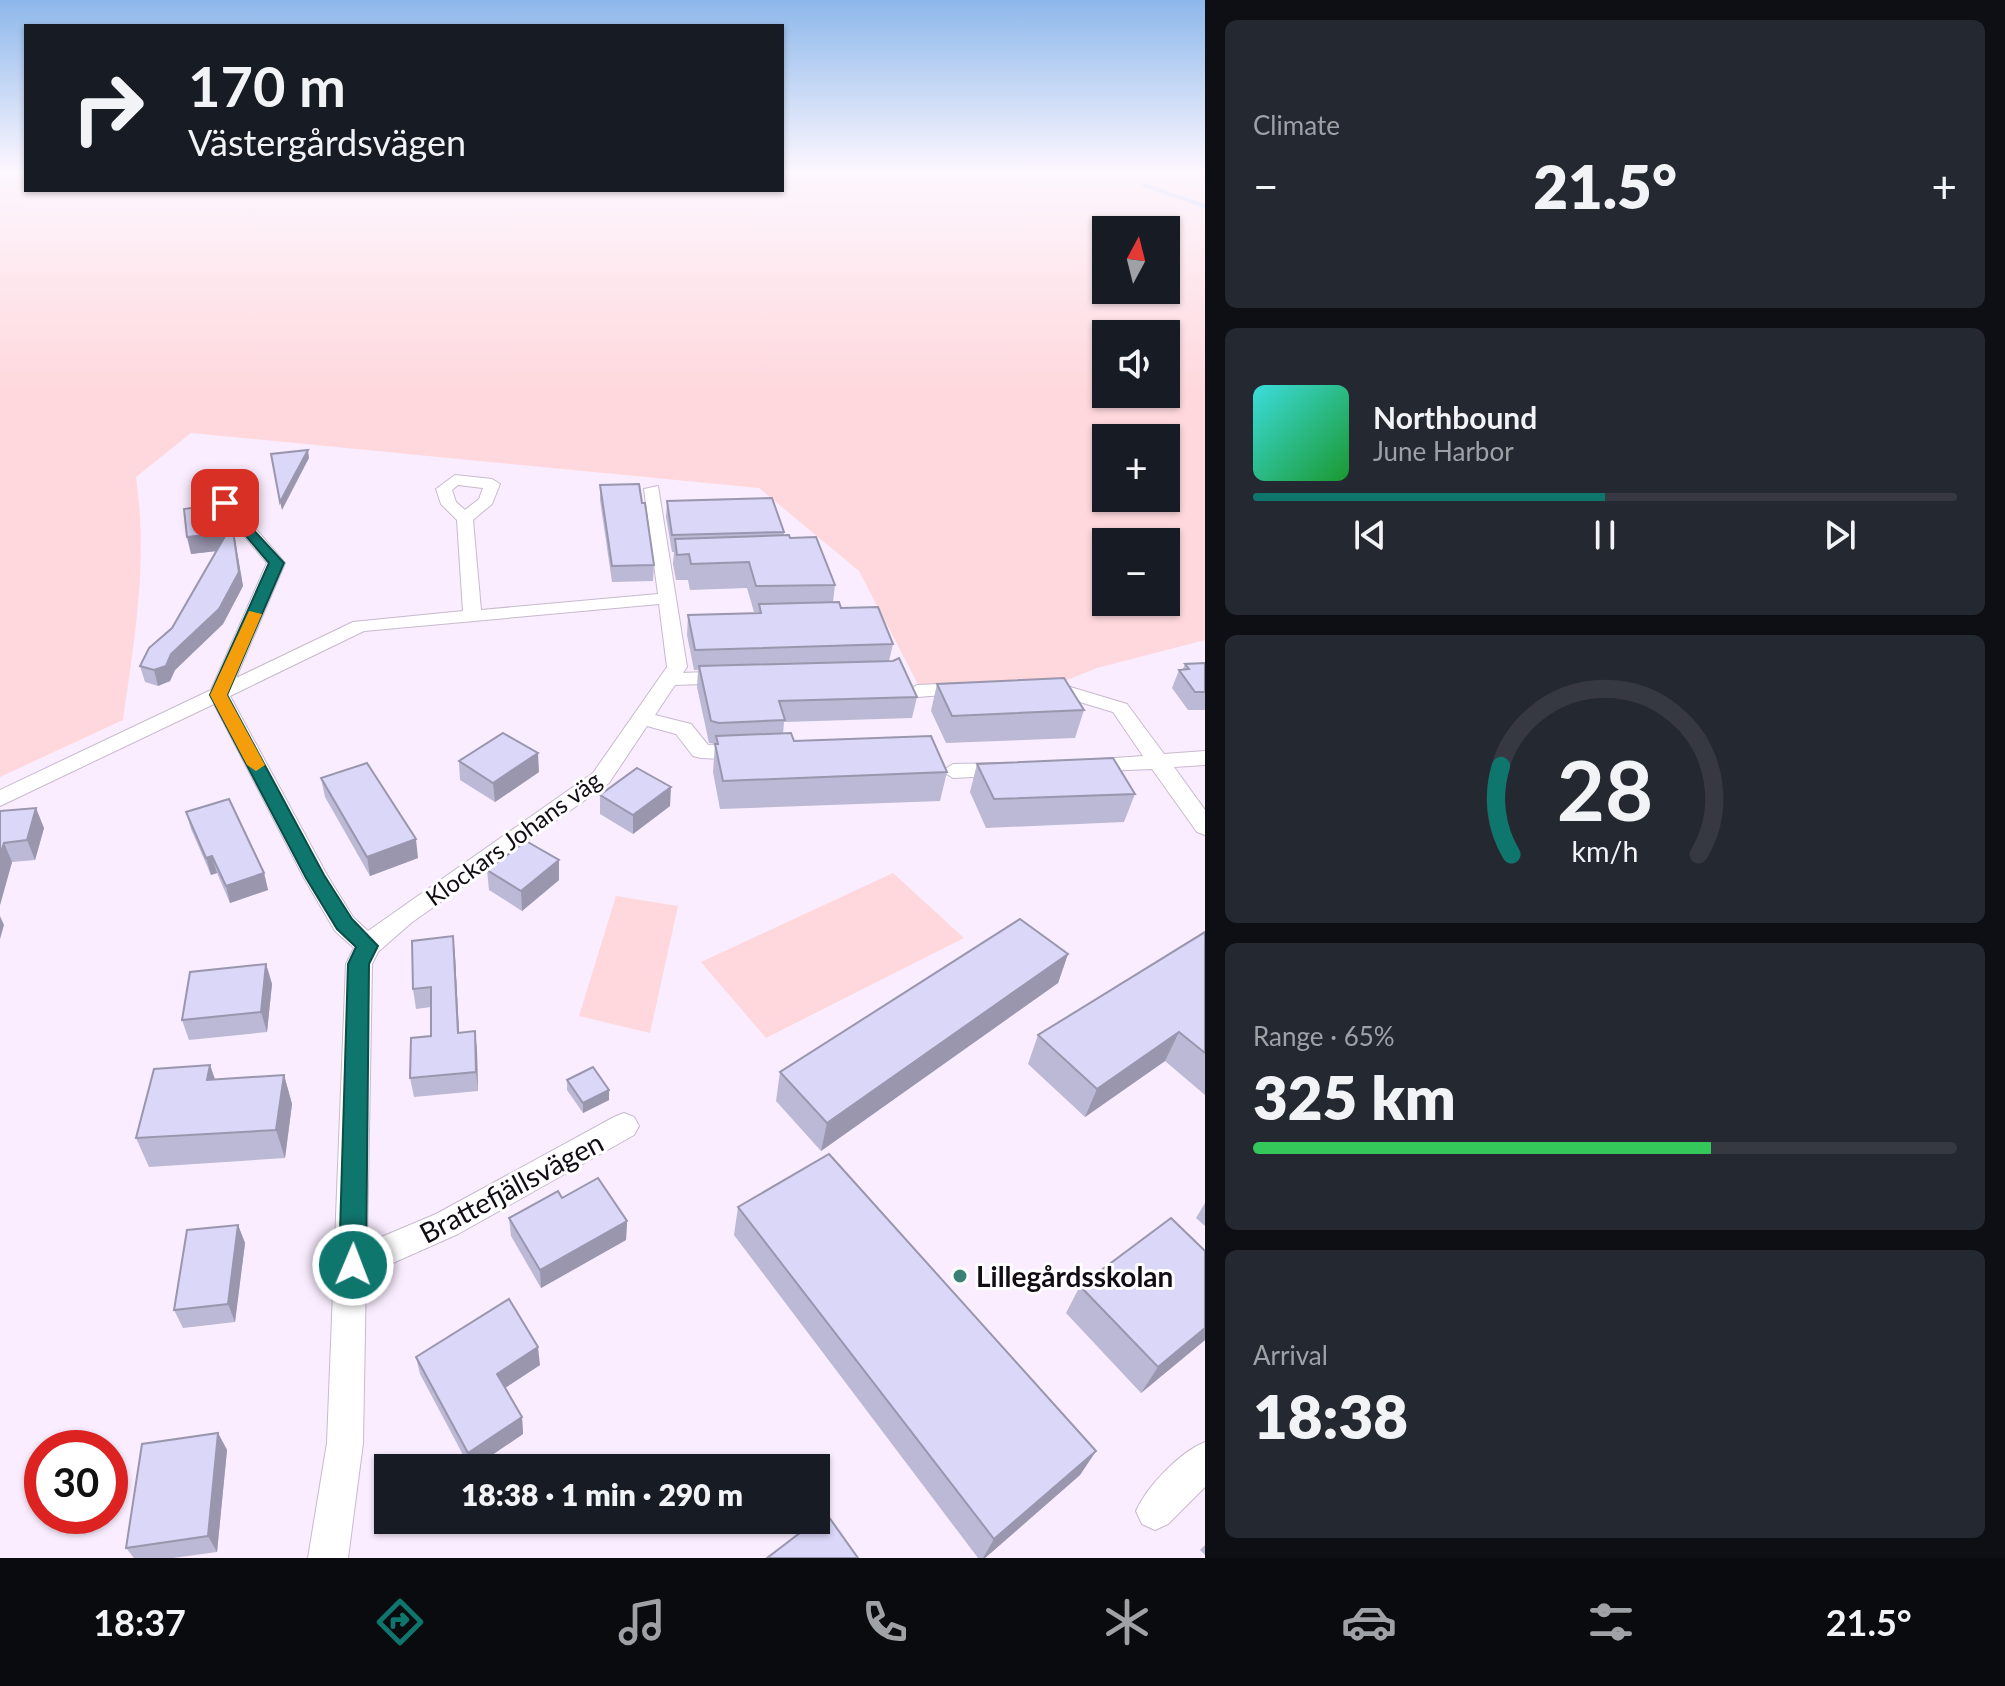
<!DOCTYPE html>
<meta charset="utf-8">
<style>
body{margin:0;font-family:Lato,sans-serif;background:#242831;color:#f1f3f6;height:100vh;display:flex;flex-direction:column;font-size:30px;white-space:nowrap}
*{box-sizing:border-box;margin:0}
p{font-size:26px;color:#9ea1a6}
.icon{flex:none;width:44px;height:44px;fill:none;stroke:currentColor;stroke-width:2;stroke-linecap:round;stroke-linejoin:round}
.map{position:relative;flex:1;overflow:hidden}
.details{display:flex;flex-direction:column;gap:20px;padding:20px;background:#0d0f14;width:800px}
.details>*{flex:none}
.banner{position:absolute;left:24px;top:24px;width:760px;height:168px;border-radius:0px;box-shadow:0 2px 6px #0004;background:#171b24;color:#f1f3f6;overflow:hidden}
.needle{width:52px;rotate:7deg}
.controls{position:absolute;left:1092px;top:216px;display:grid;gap:16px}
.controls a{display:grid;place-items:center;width:88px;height:88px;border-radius:0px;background:#171b24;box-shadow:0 2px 6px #0004;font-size:40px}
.speed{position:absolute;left:24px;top:1430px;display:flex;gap:16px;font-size:40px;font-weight:700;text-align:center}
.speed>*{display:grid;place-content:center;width:104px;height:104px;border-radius:50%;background:#171b24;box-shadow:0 2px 6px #0004;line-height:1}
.speed .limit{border:12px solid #d22;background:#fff;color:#111}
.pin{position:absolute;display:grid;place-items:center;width:68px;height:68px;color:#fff;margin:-34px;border-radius:16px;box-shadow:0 4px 12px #0006}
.me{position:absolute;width:88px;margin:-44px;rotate:1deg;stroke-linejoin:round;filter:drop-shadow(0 0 6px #0008)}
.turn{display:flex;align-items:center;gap:28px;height:168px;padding:0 32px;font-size:36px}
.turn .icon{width:104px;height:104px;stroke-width:2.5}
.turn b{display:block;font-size:56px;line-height:68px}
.big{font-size:60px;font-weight:800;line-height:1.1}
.details .tile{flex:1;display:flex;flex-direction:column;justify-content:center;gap:12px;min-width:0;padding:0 28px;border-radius:12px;background:#242831}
.details .dial{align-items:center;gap:0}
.dial svg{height:208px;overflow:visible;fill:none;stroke:#363941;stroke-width:7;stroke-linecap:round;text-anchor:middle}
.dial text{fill:#f1f3f6;stroke:none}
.song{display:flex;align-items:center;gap:24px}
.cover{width:96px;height:96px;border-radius:12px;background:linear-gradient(135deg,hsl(180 70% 55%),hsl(130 70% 35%))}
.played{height:8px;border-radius:4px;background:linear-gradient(90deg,#0f766e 50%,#363941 50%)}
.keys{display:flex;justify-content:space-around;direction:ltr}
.heat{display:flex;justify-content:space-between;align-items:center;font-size:44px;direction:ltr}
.charge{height:12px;border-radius:6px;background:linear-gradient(90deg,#34c759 65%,#363941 0)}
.trip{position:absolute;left:374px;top:1454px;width:456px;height:80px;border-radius:0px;background:#171b24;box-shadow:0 2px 6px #0004;font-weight:800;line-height:80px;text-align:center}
.dock{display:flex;height:128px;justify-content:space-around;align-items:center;background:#090b0e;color:#9ea1a6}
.dock .icon{width:56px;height:56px}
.dock .selected{color:#0f766e}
.dock b{font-size:36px;color:#f1f3f6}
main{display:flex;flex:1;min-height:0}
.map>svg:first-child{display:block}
.green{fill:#fed8dd;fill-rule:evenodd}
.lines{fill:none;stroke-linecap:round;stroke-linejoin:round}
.stream{stroke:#a5bff0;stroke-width:4}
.minor-casing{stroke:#c8b9cf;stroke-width:2}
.minor{fill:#fff;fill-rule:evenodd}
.wall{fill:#bbb9d5}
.shaded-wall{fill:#9996ae}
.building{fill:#dad7f8;stroke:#9996ae;stroke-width:2}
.route{fill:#0f766e;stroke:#0a4d48;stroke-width:2}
.slow{fill:#f59e0b}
.poi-dot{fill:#3a8076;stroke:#fff;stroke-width:3}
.labels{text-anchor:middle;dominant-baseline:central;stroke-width:6;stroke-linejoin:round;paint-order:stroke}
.street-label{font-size:24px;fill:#120c14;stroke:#fff}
.near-street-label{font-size:28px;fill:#120c14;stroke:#fff}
.near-poi-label{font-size:28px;font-weight:bold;fill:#120c14;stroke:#fff;text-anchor:start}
</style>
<main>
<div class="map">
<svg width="1205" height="1558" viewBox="0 0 1205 1558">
<rect width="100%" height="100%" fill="#faedff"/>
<!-- green -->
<g class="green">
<path d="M0,171H26V190H782V171H1205V640L1097,668L1067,680L921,690L859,571L759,488L191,433L136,477C148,563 135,635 123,720L0,777ZM1106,230H1166V290H1106ZM1106,334H1166V394H1106ZM1106,438H1166V498H1106ZM1106,542H1166V602H1106Z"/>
<path d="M893,873L964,938L766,1038L701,962Z"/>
<path d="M616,896L678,906L650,1033L579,1016Z"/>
</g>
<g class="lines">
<!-- stream -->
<path class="stream" d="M1144,185L1205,206"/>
<!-- minor casing -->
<g class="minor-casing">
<g id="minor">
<path d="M455,475L492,479L500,484L492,504L473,520L481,610L658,594L644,489L658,486L687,667L683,673L728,671L738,677L728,683L675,685L655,715L691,724L708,745L744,746L755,753L744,760L701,758L693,756L676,734L647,726L609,783L411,923L378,952L372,964L367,1243L436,1214L614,1117L624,1113L634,1117L639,1126L634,1135L458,1234L366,1275L363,1443L348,1558H308L327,1443L346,964L354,948L335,931L304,878L214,704L0,806V790L211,690L267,563L219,506V500H231L285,563L236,678L353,622L463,611L457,520L441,504L436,489ZM458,485L483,488L479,499L465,510L456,502L452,490ZM659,604L667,667L593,773L368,931L353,917L327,875L230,696L364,631Z"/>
<path d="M1047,680L1127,704L1164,754L1205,751V765L1174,767L1205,810V835L1197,832L1152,769L1079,772L1076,767L1087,760L1143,756L1113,712L1040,690L1037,686L1040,682Z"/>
<path d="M964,683L974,689L971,693L917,697L907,691L917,685Z"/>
<path d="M1005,763L1016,770L1013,775L953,778L942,771L953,764Z"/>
<path d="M1205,1442V1487L1168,1524L1155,1530L1142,1524L1136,1511C1147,1486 1180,1452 1205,1442Z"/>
</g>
</g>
<!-- minor -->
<use href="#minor" class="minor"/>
</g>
<!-- wall -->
<g class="wall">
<path d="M600,485L654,565L653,581L612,582L600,500Z"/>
<path d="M667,501L784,532V535L790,538L835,585L833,602L893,644L889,661L917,697L912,718L784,722L783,734L794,741L947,772L940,801L720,809L713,772L715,744L709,743L697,687L698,670H694L687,635L688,615L758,613V612H754L747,588L690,590L688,580H676L673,564L674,552H672L666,517Z"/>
<path d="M222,521L224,538H235L243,586L223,624L175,670L170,681L158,686L145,682L140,666L172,628L216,551L191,554Z"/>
<path d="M1205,663V710H1188L1172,688L1179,670L1183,669L1185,664Z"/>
<path d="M937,684L1084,710L1075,738L946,743L931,711Z"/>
<path d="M459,761L539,772L495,802L460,780Z"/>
<path d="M977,764L1135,794L1124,822L986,828L970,792Z"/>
<path d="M321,778L418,858L370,876L325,797Z"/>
<path d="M600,795L670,806L633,834L600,814Z"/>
<path d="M0,811L44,828L35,860L12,862L0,905Z"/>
<path d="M186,812L264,873L268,890L230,903L217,873L211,875L191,829Z"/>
<path d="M559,860V880L522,911L489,890L487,870Z"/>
<path d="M1205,932V1095L1165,1061L1085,1117L1028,1064L1038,1035Z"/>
<path d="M453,936L455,956L459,1033L475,1031L477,1051L478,1091L414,1097L410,1078L431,1036V1007L416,1009L413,989Z"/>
<path d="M1068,954L1058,983L821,1151L776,1101L780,1072Z"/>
<path d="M266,964L272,984L267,1032L189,1040L182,1020Z"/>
<path d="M210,1065L215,1080L284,1075L292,1104L285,1158L149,1167L136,1138Z"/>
<path d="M567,1080L609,1100L583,1113L567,1090Z"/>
<path d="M562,1198L627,1221L626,1240L541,1288L511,1236L509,1218Z"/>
<path d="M1205,1203V1226L1196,1218Z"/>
<path d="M738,1207L1096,1451L1080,1475L985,1558H978L734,1235Z"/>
<path d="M238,1225L245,1243L235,1322L183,1328L174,1310Z"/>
<path d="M1080,1286L1205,1340L1141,1393L1066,1313Z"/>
<path d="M416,1357L540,1365L505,1388L522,1417L523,1434L473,1468H470L420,1374Z"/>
<path d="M218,1433L227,1450L217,1552L173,1558H134L126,1548Z"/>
<path d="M1205,1545V1555L1200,1550Z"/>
</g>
<!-- shaded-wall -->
<g class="shaded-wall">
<path d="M308,450L309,458L282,510L280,502Z"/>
<path d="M218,504L226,550L191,554L187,537Z"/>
<path d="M232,524L243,586L223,624L175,670L170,681L158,686L154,670Z"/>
<path d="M538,753L539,772L495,802L493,783Z"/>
<path d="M671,787L670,806L633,834V815Z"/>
<path d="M36,808L44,828L35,860L27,840Z"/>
<path d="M416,839L418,858L370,876L367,857Z"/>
<path d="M4,843L12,862L0,905V855Z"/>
<path d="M212,856L217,873L211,875L206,858Z"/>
<path d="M559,860V880L522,911L521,891Z"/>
<path d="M264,873L268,890L230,903L226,886Z"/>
<path d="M0,916L4,925L0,939Z"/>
<path d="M453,936L455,956L460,1052L458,1033Z"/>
<path d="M1068,954L1058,983L821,1151L827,1123Z"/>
<path d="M266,964L272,984L267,1032L261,1012Z"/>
<path d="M475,1031L477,1051L478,1091L476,1072Z"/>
<path d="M1179,1032L1165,1061L1085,1117L1097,1089Z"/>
<path d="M210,1065L220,1094L207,1080Z"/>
<path d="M284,1075L292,1104L285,1158L276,1130Z"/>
<path d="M609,1090V1100L583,1113V1103Z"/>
<path d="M627,1221L626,1240L541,1288L540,1270Z"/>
<path d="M238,1225L245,1243L235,1322L228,1304Z"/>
<path d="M1205,1328V1340L1141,1393L1158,1367Z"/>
<path d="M538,1347L540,1365L499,1392L497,1374Z"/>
<path d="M522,1417L523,1434L473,1468H470L468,1453Z"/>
<path d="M218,1433L227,1450L217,1552L208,1536Z"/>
<path d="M1096,1451L1080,1475L985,1558H983L994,1539Z"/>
</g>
<!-- building -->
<g class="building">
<path d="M308,450L280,502L271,454Z"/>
<path d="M639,484L642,503H645L654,565L612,566L600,485Z"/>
<path d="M772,498L784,532L672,535L667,501Z"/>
<path d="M218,504L222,533L187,537L184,509Z"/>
<path d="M232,524L239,572L219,609L171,654L166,666L154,670L140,666L149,648L172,628Z"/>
<path d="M789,535L790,538L816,537L835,585L756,586L749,562L691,564L689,554L677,555L675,539Z"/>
<path d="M839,602L841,608L878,607L893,644L695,650L688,615L761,613L759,604Z"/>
<path d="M899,658L917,697L779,701L785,720L719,723L711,721L699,666L893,661Z"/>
<path d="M1205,663V692H1195L1179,670L1189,669L1185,664Z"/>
<path d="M1064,678L1084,710L952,716L937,684Z"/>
<path d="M503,733L538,753L493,783L459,761Z"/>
<path d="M791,733L794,741L931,736L947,772L723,781L715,744H718L716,736Z"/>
<path d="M1113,758L1135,794L994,799L977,764Z"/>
<path d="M367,763L416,839L367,857L321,778Z"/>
<path d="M637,768L671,787L633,815L600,795Z"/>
<path d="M229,799L264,873L226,886L212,856L206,858L186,812Z"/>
<path d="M36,808L27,840L4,843L0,855V811Z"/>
<path d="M526,841L559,860L521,891L487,870Z"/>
<path d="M1020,919L1068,954L827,1123L780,1072Z"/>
<path d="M1205,932V1053L1179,1032L1097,1089L1038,1035Z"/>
<path d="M453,936L458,1033L475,1031L476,1072L410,1078L411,1038L431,1036V987L413,989L412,941Z"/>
<path d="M266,964L261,1012L182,1020L190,972Z"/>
<path d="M210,1065L207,1080L284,1075L276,1130L136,1138L154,1069Z"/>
<path d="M593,1067L609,1090L583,1103L567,1080Z"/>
<path d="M829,1154L1096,1451L994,1539L738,1207Z"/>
<path d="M598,1178L627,1221L540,1270L509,1218L558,1191L562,1198Z"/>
<path d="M1171,1218L1205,1251V1328L1158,1367L1080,1286Z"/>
<path d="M238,1225L228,1304L174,1310L187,1230Z"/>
<path d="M509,1299L538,1347L497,1374L522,1417L468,1453L416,1357Z"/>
<path d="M218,1433L208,1536L126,1548L142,1444Z"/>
<path d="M826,1513L858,1558H767Z"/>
</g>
<!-- sky -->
<linearGradient id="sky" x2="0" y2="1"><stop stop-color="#8db8eb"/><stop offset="0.44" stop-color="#fdf7ff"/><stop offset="1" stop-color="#fdf7ff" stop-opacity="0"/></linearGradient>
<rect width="1205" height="390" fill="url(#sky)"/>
<!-- route -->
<path class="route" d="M225,499L284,563L227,695L324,875L352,919L378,946L369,964L366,1265L362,1275L353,1278L343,1275L339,1265L348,964L356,947L337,929L306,878L210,695L269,563L218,503Z"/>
<!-- slow -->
<path class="slow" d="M249,611L262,614L227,695L265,765L256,771L247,765L210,695Z"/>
<!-- markers -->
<circle class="poi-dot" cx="960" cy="1276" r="8"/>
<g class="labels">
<!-- street labels -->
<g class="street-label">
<text transform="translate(513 838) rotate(-36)">Klockars Johans väg</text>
</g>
<!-- near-street labels -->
<g class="near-street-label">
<text transform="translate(511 1187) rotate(-28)">Brattefjällsvägen</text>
</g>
<!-- near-poi labels -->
<g class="near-poi-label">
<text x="976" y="1276">Lillegårdsskolan</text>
</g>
</g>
</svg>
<div class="controls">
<a><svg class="needle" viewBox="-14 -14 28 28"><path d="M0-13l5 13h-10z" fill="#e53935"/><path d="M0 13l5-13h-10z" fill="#9ea1a6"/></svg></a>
<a><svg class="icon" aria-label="sound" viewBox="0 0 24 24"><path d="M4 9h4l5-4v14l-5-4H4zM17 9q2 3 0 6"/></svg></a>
<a>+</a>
<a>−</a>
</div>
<div class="speed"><div class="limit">30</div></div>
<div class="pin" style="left:225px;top:503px;background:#d93025"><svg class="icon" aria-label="arrive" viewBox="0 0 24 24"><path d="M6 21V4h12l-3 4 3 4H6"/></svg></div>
<svg class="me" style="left:353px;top:1265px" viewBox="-20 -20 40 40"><circle r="17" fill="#0f766e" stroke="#fff" stroke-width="3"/><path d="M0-11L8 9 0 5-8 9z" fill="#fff"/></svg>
<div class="trip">18:38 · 1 min · 290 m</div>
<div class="banner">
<div class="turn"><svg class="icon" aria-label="right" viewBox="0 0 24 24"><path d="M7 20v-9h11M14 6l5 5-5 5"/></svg><div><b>170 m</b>Västergårdsvägen</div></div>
</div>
</div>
<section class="details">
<div class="tile"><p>Climate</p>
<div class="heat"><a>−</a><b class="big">21.5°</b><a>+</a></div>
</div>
<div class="tile">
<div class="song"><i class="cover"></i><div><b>Northbound</b><p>June Harbor</p></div></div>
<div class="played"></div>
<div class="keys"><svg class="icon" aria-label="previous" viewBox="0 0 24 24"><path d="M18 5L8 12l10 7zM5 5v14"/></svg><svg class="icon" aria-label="pause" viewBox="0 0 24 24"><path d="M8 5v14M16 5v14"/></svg><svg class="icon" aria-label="next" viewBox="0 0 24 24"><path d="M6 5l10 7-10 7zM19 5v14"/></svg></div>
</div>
<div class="tile dial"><svg viewBox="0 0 100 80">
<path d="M14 69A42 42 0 1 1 86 69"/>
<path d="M14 69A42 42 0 0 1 10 35" stroke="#0f766e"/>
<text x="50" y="56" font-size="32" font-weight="700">28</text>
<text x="50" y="72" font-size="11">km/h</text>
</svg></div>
<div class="tile"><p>Range · 65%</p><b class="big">325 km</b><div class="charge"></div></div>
<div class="tile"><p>Arrival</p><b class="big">18:38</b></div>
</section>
</main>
<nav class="dock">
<b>18:37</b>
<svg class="icon selected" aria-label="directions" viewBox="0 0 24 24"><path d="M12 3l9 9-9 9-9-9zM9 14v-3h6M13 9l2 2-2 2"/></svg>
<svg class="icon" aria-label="music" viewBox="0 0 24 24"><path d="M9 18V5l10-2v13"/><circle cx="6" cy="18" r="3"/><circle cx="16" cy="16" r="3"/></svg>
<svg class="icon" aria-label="phone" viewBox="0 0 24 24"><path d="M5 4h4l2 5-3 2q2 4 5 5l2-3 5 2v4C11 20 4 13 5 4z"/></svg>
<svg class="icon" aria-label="climate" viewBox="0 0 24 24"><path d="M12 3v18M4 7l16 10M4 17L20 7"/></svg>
<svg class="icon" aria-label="car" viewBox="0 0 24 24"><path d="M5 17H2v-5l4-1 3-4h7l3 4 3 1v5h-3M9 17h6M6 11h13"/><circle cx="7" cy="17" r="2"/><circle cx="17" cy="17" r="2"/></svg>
<svg class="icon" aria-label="filters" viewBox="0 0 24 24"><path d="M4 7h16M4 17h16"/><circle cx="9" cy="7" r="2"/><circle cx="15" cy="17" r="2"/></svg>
<b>21.5°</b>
</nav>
